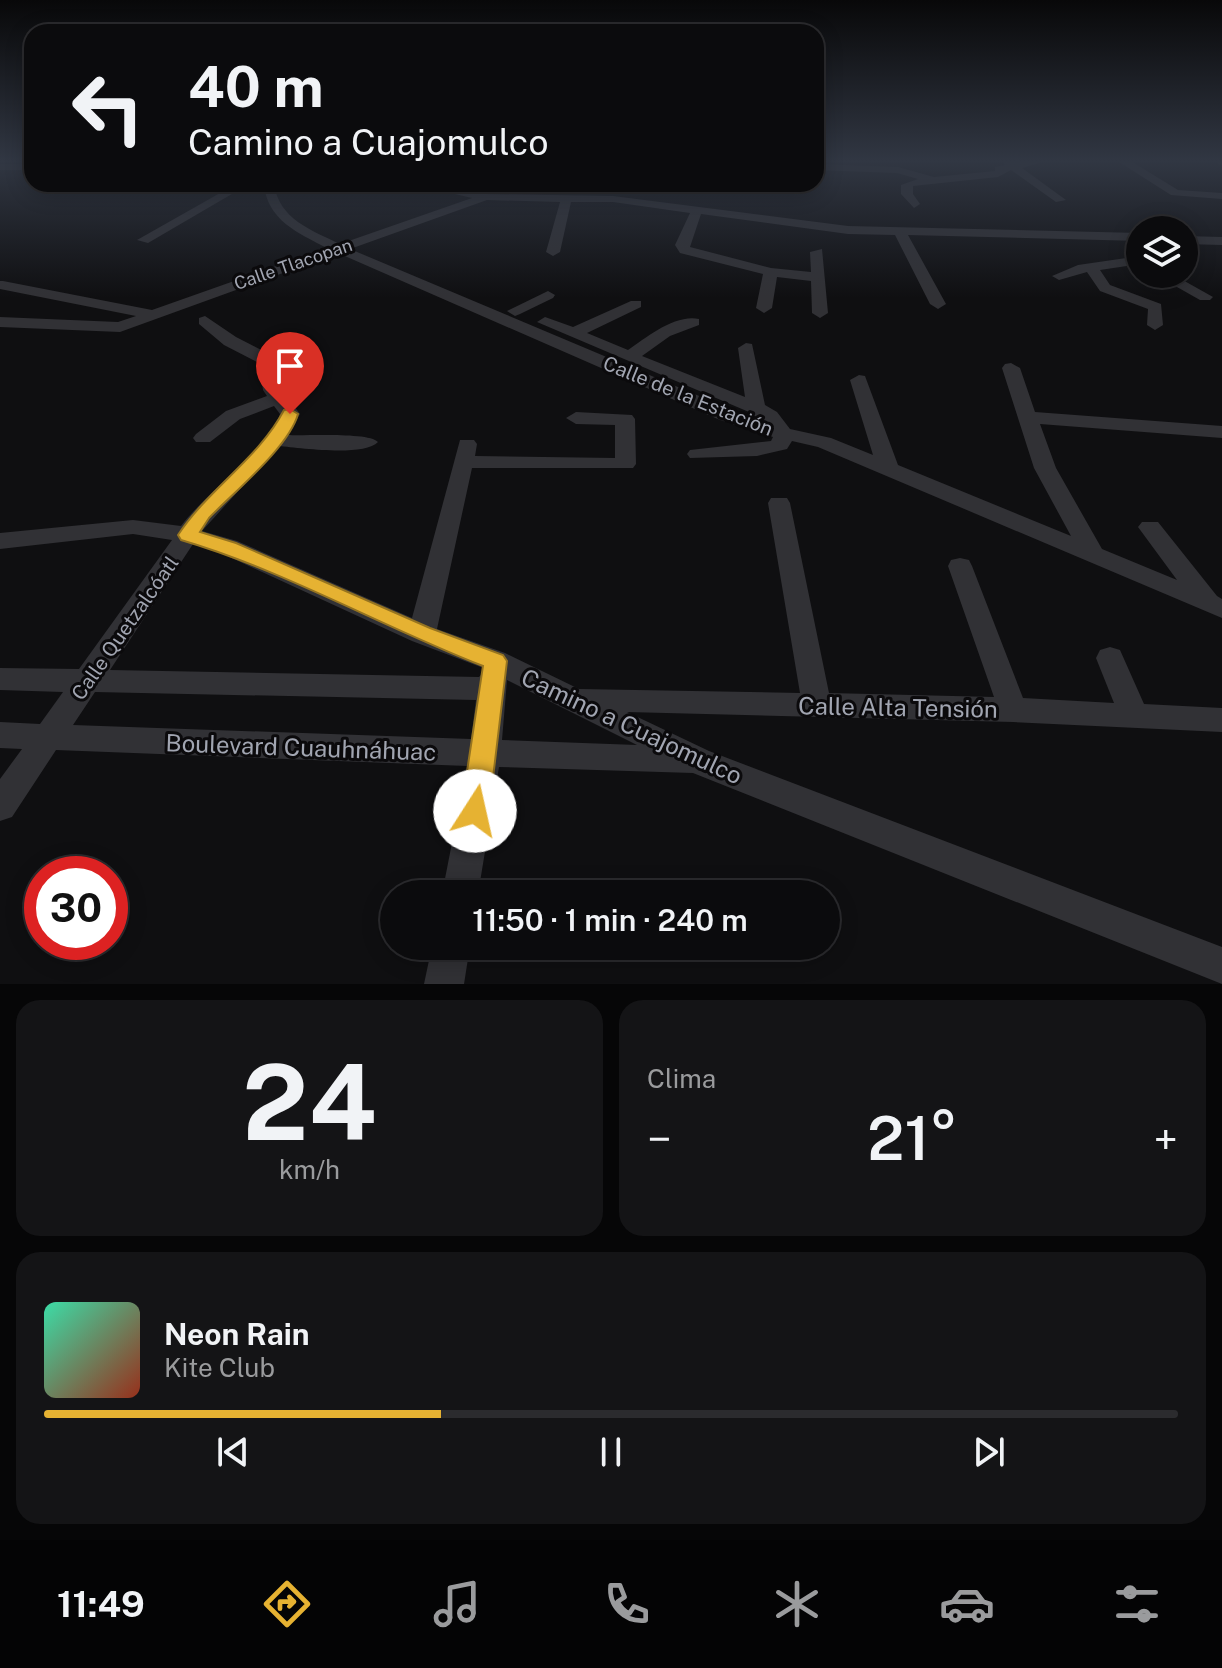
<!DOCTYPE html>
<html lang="es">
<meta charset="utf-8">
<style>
body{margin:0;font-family:"Public Sans",sans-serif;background:#141416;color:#f1f3f6;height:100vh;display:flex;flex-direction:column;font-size:30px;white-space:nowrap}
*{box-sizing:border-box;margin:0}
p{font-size:26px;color:#9a9b9d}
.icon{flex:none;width:44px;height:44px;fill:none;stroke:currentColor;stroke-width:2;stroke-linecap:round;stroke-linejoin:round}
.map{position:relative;height:984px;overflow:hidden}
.details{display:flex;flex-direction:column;gap:16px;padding:16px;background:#060607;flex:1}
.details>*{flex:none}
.hud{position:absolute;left:24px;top:24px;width:800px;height:168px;border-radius:24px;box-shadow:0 4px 20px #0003,0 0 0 2px #2b2b2e;background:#0b0b0d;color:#f1f3f6;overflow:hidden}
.buttons{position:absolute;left:1126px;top:216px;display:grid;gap:16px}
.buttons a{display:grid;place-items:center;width:72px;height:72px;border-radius:50%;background:#0b0b0d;box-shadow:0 4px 20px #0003,0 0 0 2px #2b2b2e;font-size:40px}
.speed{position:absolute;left:24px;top:856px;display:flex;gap:16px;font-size:40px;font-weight:700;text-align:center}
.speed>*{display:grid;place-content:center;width:104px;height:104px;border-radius:50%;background:#0b0b0d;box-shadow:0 4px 20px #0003,0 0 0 2px #2b2b2e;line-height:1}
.speed .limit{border:12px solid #d22;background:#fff;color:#111}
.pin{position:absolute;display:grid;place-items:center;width:68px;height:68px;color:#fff;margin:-82px -34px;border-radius:50% 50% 50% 0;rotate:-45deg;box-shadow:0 0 8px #0007}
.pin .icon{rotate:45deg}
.me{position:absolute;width:88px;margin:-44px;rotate:10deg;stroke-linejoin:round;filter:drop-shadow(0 0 6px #0008)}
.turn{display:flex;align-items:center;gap:28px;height:168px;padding:0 32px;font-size:36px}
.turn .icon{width:104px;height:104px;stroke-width:2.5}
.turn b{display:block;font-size:56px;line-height:68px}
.big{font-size:60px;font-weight:600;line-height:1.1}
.details .widget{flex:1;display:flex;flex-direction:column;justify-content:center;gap:12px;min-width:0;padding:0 28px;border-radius:24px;background:#141416}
.details .dial{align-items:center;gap:0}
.dial b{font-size:104px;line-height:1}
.song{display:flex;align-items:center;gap:24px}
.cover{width:96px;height:96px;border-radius:12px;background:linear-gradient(135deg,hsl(160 70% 55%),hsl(10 70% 35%))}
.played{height:8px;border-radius:4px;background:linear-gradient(90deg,#e6b232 35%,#2b2b2e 35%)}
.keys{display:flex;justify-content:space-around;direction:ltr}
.heat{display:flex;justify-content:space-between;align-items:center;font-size:44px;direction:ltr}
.details .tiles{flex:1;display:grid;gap:16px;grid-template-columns:1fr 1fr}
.widget:last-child{grid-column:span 2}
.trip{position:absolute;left:380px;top:880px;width:460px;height:80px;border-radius:40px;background:#0b0b0d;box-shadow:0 4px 20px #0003,0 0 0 2px #2b2b2e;font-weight:600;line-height:80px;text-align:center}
.tab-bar{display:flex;height:128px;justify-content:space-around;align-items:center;background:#040405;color:#9a9b9d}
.tab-bar .icon{width:56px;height:56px}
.tab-bar .current{color:#e6b232}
.tab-bar b{font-size:36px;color:#f1f3f6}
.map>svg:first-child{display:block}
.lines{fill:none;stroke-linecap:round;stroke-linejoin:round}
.minor{fill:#313135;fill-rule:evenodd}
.route{fill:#e6b232;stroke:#967420;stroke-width:2}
.labels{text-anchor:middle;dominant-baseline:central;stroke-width:6;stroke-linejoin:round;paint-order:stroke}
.far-street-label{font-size:18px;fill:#a1a5b1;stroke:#0b0a0c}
.street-label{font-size:20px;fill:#a1a5b1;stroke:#0b0a0c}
.near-street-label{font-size:24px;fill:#a1a5b1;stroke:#0b0a0c}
</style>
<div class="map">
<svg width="1222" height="984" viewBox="0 0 1222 984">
<rect width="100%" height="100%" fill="#0f0f11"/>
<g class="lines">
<!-- minor -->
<g class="minor">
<path d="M1001,160H1049L1022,168L1066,200L1056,202L1011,170L998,177L913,186V194L920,204L914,208L901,194V185L918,179L897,173L816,170V164L898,167L934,177L995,171V167L1005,165Z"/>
<path d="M1116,160H1129L1178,190L1222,193V199L1171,195Z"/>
<path d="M1213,160H1222V166Z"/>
<rect x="0" y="164" width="32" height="6"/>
<path d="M236,184H249L148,243L137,240Z"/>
<path d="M264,184H274C279,219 311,230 340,244L472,198L412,184H434L485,194L613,196L848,226L1140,233V241L908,235L946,304L938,309L930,304L895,235L848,234L701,214L690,247L771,268L811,272L810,252L822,249L828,313L820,318L812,313L811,281L777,277L772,308L764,313L756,308L763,274L680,253L675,245L690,213L613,202H571L560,252L553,256L546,252L560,202L487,200L350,249L766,424L749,412L537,322L545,317L573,327L631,301H641V307L587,333L628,350C647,337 675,314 699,319V325L670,336L642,356L745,397L738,348L746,343L752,344L765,405L777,412L790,429L831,438L873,455L850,380L859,375L865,376L898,465L1071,536L1034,468L1002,368L1005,364L1011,363L1020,368L1035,412L1222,426V438L1040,424L1056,468L1102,549L1177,580L1138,527L1142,522H1158L1217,596L1222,599V618L818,447L792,441L787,449L757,456L690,458L687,454L690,450L771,441L773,437L720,420L338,253L120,332L0,327V317L118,322L136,316L0,289V281H3L152,310L327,248C298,233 267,220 264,184Z"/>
<path d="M1184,236L1222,237V245L1184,244Z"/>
<path d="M1140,256V264L1100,270L1110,285L1161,304L1163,325L1155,330L1147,325L1148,309L1100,291L1087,272L1059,280L1052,276L1078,265Z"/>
<path d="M1154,274H1172L1213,297L1210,300H1200Z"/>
<path d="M548,291L555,295L553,298L520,314L515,316L507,311Z"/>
<path d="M205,316L236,337L273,356L281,389L300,414L288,435C306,436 369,432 378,442C364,457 300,448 279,446L202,531L237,541L412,618L460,440H474L477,444L475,456L615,458V425L576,424L566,418L576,412L632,415L635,419L636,464L633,468H472L437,629L505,653L579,689L800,693L768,503L771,498H787L790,503L829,693L994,697L948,566L951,560L960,558L969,560L972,566L1023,698L1114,703L1096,658L1100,650L1110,647L1120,650L1144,704L1222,708V732L1013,722L627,712L709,751L1222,947V984L693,773L499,767L478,894H442L467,766L56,750L12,817L0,821V779L22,749L0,748V722L40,724L63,692L0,690V668L79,669L172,540L133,534L0,549V533L133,520L181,526C205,494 269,446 280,414L274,406L240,419L210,442H196L193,438L196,434L226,411L267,396L263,390L259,363L224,345L199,324V318ZM193,544L221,553L412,641L486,669L479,677L110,670ZM507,680L637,745L502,740ZM95,692L476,700L471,739L73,725Z"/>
<path d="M432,946H470L464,984H424Z"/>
</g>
</g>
<!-- sky -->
<linearGradient id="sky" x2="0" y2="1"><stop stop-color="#080809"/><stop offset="0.54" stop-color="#313743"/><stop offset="1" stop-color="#313743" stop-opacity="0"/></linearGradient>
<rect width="1222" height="298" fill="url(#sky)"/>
<!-- route -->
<path class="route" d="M290,409L298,414C289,447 234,492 209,518L200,532L236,543L430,628L503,655L507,661L489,811L485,820L475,823L465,820L461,811L483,666C383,627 283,570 181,540L178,535C208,489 259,458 284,410Z"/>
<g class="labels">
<!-- far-street labels -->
<g class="far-street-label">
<text transform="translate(293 264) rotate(-19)">Calle Tlacopan</text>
</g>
<!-- street labels -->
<g class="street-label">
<text transform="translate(688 396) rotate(22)">Calle de la Estación</text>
<text transform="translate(125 628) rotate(-55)">Calle Quetzalcóatl</text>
</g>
<!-- near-street labels -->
<g class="near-street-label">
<text transform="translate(898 707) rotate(1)">Calle Alta Tensión</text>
<text transform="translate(632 726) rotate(25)">Camino a Cuajomulco</text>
<text transform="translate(301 747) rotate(2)">Boulevard Cuauhnáhuac</text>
</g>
</g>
</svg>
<div class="buttons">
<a><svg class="icon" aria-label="layers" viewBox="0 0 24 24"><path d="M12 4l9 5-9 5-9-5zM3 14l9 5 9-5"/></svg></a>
</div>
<div class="speed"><div class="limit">30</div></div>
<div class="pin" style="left:290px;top:414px;background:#d93025"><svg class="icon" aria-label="arrive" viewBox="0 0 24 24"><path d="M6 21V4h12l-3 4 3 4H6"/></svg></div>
<svg class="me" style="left:475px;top:811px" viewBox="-20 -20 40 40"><circle r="19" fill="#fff"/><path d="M0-13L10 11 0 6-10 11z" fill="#e6b232"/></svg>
<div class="trip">11:50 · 1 min · 240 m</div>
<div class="hud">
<div class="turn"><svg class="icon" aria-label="left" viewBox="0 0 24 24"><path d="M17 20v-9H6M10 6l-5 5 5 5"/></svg><div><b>40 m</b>Camino a Cuajomulco</div></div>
</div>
</div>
<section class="details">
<div class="tiles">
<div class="widget dial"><b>24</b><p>km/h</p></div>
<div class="widget"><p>Clima</p>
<div class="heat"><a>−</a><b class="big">21°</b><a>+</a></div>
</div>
<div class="widget">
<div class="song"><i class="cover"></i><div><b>Neon Rain</b><p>Kite Club</p></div></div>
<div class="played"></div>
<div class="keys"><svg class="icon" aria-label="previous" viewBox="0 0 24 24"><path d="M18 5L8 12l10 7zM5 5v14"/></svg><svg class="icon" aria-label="pause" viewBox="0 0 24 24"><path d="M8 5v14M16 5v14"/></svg><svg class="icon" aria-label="next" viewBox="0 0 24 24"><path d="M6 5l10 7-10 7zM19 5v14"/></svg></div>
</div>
</div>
</section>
<nav class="tab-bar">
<b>11:49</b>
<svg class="icon current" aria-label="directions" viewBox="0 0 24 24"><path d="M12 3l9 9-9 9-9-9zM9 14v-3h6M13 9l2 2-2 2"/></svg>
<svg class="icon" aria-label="music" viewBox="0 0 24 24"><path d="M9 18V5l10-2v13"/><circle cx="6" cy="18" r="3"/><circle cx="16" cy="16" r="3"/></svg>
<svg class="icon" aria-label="phone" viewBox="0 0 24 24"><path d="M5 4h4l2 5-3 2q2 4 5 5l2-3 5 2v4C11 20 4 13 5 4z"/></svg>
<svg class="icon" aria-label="climate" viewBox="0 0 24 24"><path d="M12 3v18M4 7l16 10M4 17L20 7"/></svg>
<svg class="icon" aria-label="car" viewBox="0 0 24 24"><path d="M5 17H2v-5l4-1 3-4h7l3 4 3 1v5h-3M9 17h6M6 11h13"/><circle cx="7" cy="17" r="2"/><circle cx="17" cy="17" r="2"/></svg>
<svg class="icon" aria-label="filters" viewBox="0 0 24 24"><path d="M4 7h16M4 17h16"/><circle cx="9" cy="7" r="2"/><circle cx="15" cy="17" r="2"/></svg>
</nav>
